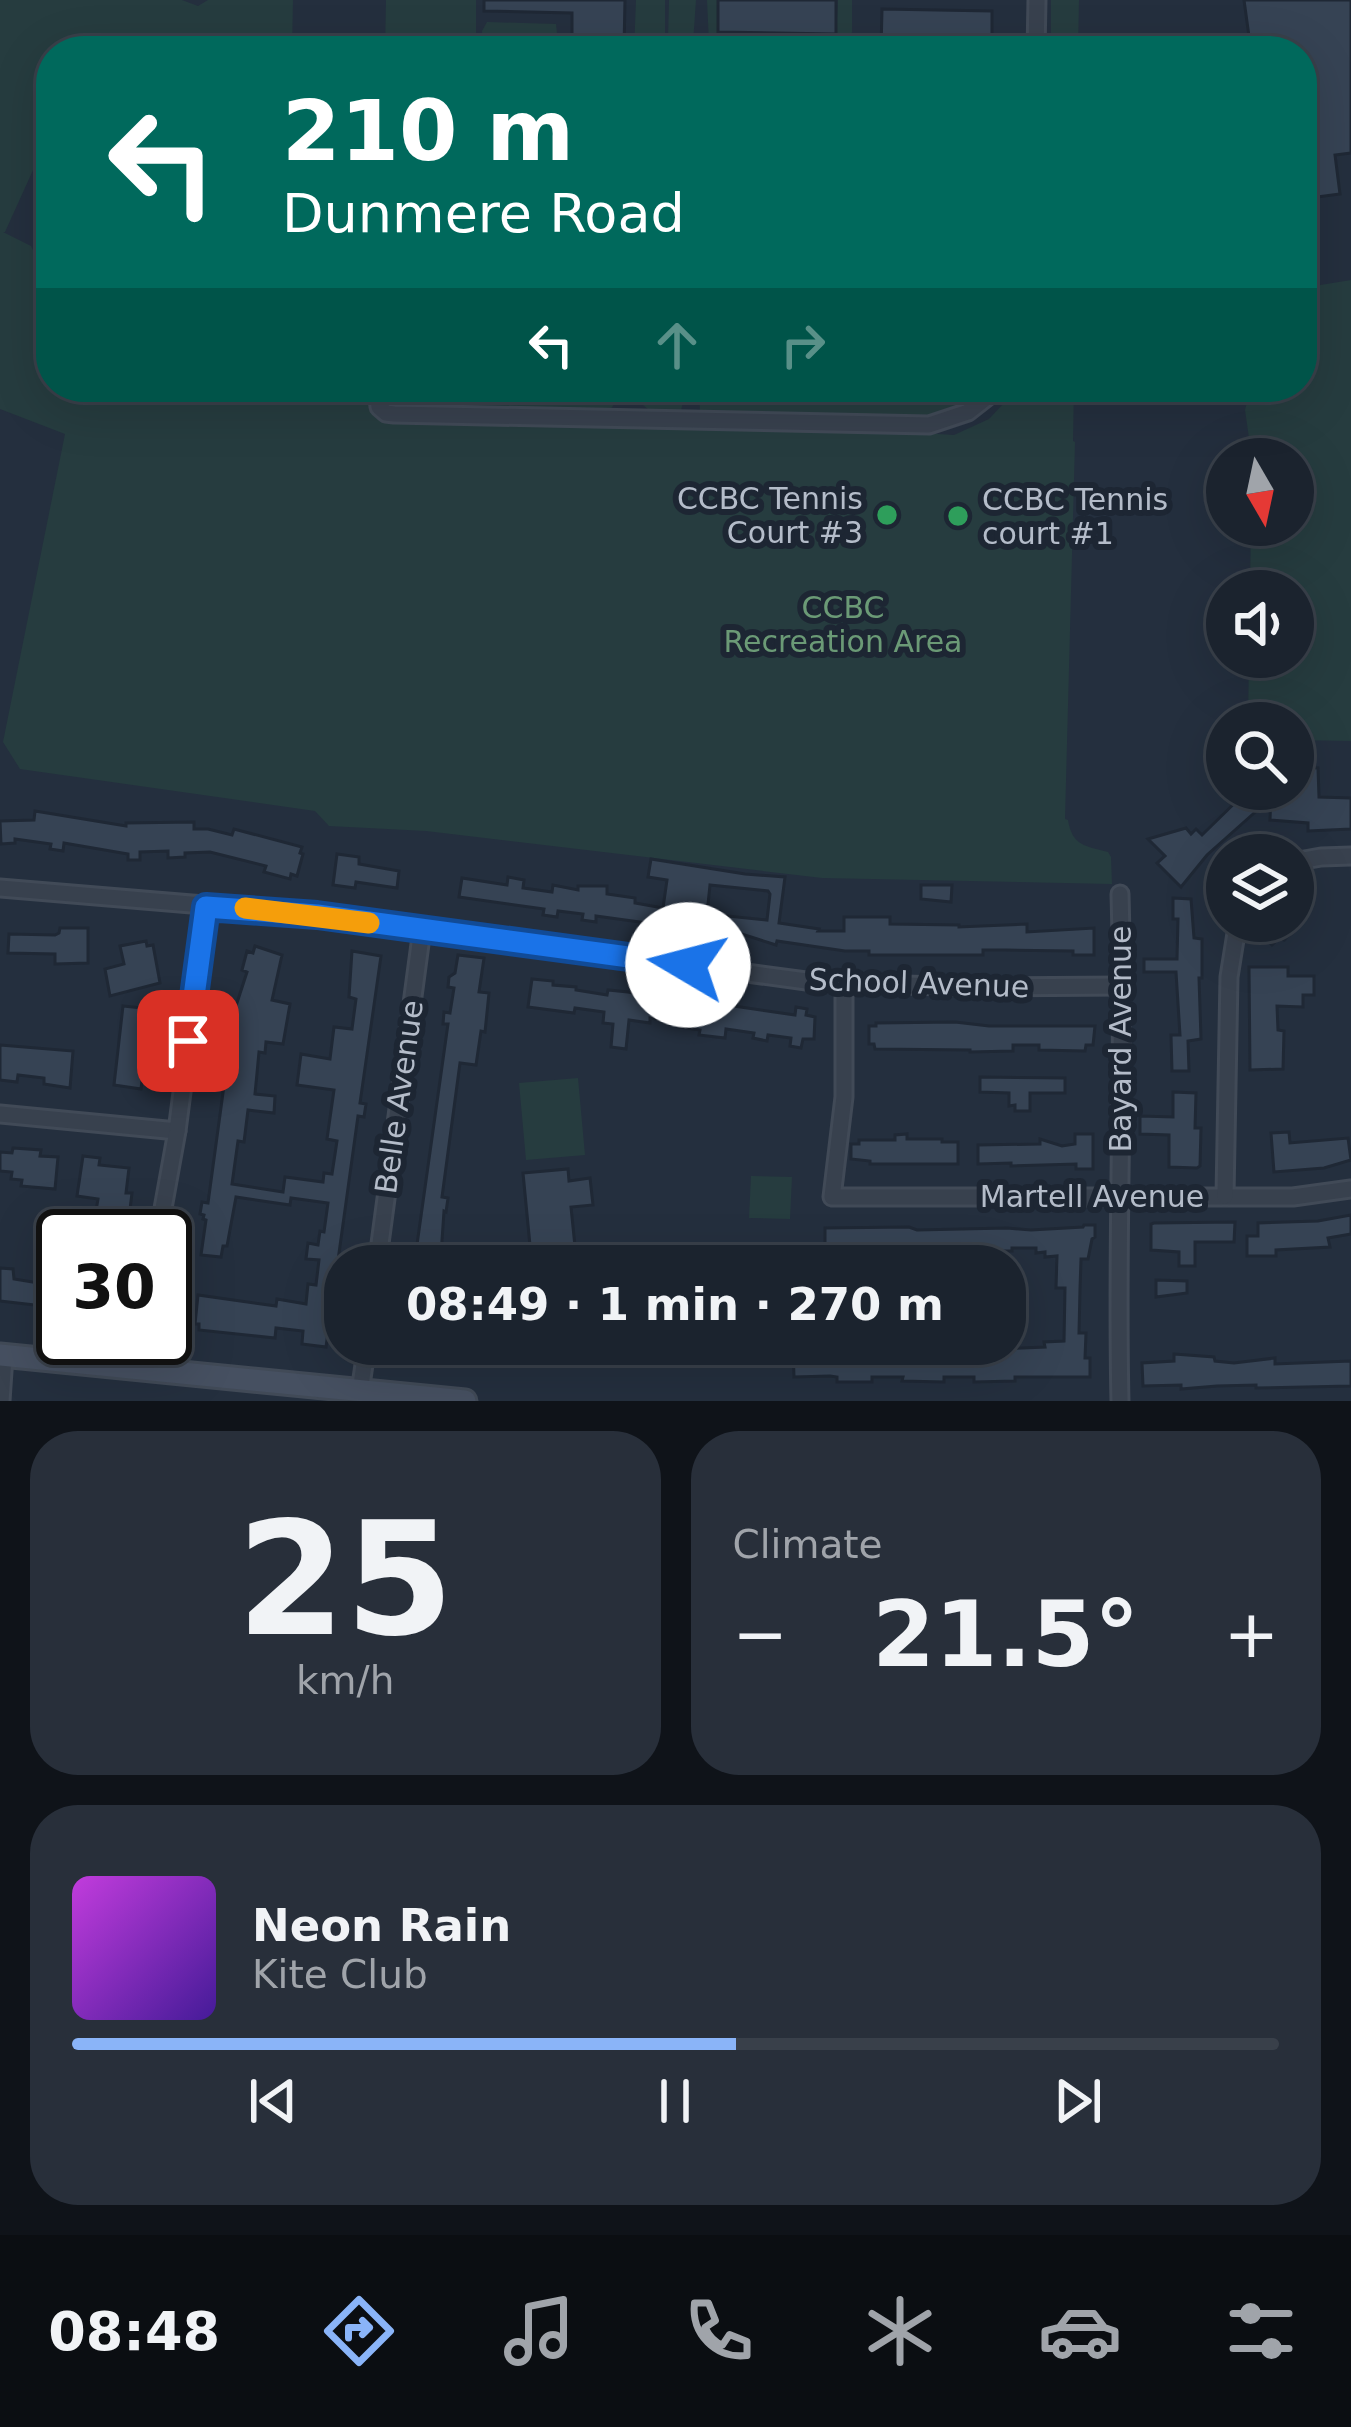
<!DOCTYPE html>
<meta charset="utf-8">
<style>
body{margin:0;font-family:"DejaVu Sans",sans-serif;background:#282f3a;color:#f1f3f6;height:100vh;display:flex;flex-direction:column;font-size:45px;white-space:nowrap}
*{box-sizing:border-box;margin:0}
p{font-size:39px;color:#a0a4aa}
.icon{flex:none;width:66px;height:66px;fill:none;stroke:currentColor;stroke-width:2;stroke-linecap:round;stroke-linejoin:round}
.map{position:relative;height:1401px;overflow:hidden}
.side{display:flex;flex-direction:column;gap:30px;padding:30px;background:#0f1319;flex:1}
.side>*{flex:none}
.banner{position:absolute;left:36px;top:36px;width:1281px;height:366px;border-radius:48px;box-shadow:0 12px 48px #0002,0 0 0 3px #39404a;background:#00695c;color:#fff;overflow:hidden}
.needle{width:78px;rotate:171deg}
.controls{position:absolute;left:1206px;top:438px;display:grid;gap:24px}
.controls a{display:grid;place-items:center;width:108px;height:108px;border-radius:50%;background:#1b232e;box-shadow:0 12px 48px #0002,0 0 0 3px #39404a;font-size:60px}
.speed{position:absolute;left:36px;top:1209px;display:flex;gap:24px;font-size:60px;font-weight:700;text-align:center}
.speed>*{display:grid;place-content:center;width:156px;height:156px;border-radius:50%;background:#1b232e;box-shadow:0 12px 48px #0002,0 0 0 3px #39404a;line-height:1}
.speed .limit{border:6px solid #111;border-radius:18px;background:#fff;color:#111}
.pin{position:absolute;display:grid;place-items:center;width:102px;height:102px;color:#fff;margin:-51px;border-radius:24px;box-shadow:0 6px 18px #0006}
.me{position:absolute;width:132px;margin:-66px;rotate:278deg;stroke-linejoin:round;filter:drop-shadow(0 0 9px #0008)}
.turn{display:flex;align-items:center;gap:42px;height:252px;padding:0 48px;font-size:54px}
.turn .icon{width:156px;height:156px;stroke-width:2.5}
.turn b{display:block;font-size:84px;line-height:102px}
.lanes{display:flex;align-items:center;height:114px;padding:0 48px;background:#0003;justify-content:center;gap:60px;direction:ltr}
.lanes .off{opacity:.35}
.big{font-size:90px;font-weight:700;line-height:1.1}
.side .widget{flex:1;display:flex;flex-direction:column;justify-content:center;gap:18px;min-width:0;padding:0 42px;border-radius:48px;background:#282f3a}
.side .dial{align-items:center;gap:0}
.dial b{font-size:156px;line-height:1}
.song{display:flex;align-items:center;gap:36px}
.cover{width:144px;height:144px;border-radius:18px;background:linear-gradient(135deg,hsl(290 70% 55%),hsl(260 70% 35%))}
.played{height:12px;border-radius:6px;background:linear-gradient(90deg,#8ab4f8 55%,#39404a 55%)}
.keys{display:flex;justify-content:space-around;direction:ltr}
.heat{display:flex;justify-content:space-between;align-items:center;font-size:66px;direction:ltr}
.side .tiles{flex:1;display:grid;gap:30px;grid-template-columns:1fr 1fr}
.widget:last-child{grid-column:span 2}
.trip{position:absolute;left:324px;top:1245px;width:702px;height:120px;border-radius:48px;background:#1b232e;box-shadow:0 12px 48px #0002,0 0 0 3px #39404a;font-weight:700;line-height:120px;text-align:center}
.dock{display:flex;height:192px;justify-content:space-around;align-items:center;background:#0b0e12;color:#a0a4aa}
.dock .icon{width:84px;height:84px}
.dock .on{color:#8ab4f8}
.dock b{font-size:54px;color:#f1f3f6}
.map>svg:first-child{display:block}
.green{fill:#263c3f}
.building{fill:#364354;stroke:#1f2835;stroke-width:3;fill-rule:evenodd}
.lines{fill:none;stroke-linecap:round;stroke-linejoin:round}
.minor-casing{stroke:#414a57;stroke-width:21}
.secondary-casing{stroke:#414a57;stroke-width:27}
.minor{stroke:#38414e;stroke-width:15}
.secondary{stroke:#465061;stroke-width:21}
.route-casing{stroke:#114b97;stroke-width:30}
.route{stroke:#1a73e8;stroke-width:21}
.slow{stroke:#f59e0b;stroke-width:21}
.leisure-dot{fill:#2e9e5b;stroke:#1d2633;stroke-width:4.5}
.labels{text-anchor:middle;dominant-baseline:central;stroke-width:12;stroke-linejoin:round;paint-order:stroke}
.poi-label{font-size:30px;fill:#b4bcc9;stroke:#1d2633;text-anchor:end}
.park-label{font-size:30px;fill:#6b9a76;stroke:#1d2633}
.street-label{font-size:30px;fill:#b4bcc9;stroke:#1d2633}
</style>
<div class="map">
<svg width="1351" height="1401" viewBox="0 0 1351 1401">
<rect width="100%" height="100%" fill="#242f3e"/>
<!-- green -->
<g class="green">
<path d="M0,0H182L198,6L208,0H293L292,51H51V127L48,126L45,132L48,137L5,232H3L31,246L36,256L45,253L51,241V387L364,389L368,391V399L389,400V395L395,391L600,393L613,394L615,403L610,410H557L954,435L989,419L1019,387H1074L1073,441L1075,442L1065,819L1068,820C1072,846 1086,846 1108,852L1111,857L1112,884L822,878L426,831L329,826L315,811L20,769L3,742L65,434L0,409Z"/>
<path d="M386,0H476V51H385Z"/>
<path d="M636,0H665V43L671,42L668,39L669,0H696L693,43H709L707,0H718V33L836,35L838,0H852V32L849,41L841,45L723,42V51H634Z"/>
<path d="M1051,0H1079L1078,51H1051Z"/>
<path d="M487,22L556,24L559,51H483L482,31Z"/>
<path d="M1351,280V741L1293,740V723H1248L1249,657H1293V591H1250L1251,525H1293V459H1252L1245,410L1251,387H1302V288Z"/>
<path d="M644,387H700L683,402L681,411L649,410L643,405Z"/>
<path d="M713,387L732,388L989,387C968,405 948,414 920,417L700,412L699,396Z"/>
<path d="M578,1078L585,1155L526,1160L519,1083Z"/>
<path d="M751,1176L792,1177L790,1219L749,1218Z"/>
</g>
<!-- building -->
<g class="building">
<path d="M484,0H625L624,48L572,47V13L484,11Z"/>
<path d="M718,0H836V34L718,32Z"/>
<path d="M1244,0H1351V153L1335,155L1340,194L1302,199V51H1251Z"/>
<path d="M882,9L992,11V37L934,36V51H881Z"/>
<path d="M1296,767L1318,768L1319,797L1351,798V829L1308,831V823L1270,820L1271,793H1294L1293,778H1296Z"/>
<path d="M1247,791L1262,806L1207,855L1181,887L1157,863L1165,856L1148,839L1186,828L1191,834L1196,829L1202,835Z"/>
<path d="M35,811L126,826V823L194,822V829H208L232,835L234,829L302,847L300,853L303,854L297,876L291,874L290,879L264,872L266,866L210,852L185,853V857L168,858V851L140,852V860H128V854L64,843L63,851L50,849L51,844L15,839V843L1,844L0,821L34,820Z"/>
<path d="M337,854L359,857V864L399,871L397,888L356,882L355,888L333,885Z"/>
<path d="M651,859L745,874L785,877L779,923L819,929L818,931H844V917H890V924L959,925V927L1027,924V932L1094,928V955H1073V951L1006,950H983V955H869V951H845L777,941L776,945L742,934L741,936L705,931L704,937L691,936V929L596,916V922L582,920L583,914L558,911L557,917L543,915L544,909L459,897L462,878L507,885L508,877L524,880L523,888L552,892L553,885L578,890V886H607V894L635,898V903L663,908L667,880L648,877ZM710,885L768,891L770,894L767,920L707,914Z"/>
<path d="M921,885H952L951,902L921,899Z"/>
<path d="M1293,886L1311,904L1293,921H1303L1284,940L1280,937L1272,945L1257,930L1266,921H1293Z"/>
<path d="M1173,898L1191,899L1194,938L1202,939V978H1199L1201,1039L1188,1041L1189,1071H1172L1171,1035H1180L1176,972H1144V959H1177L1178,919H1173Z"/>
<path d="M60,928H88V963L55,964V954L8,953L9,934L55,935L59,933Z"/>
<path d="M146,941L147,946L153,945L160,983L110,996L105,969L124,964L120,946Z"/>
<path d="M255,946L282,955L272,1000L290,1004L283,1044L266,1042L265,1053L259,1052L255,1094L275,1096L274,1113L248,1110L244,1142L238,1141L232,1184L283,1192L285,1177L323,1182L324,1173L332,1174L337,1141L327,1139L334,1090L297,1085L301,1054L330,1059L334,1027L352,1029L356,999L349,997L352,951L381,956L360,1103L366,1104L364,1117L358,1116L326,1347L302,1344L303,1331L276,1328L275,1338L199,1330V1324H195L198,1295L276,1306L277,1299L306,1304L308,1284L316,1285L319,1260L306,1259L308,1243L318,1245L320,1231L324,1232L328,1203L291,1198L290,1205L236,1197L227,1246H223L221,1257L201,1255L206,1220L203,1219L204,1215L200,1214L202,1202L208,1203L234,1012L247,972L242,970L247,951L253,953Z"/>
<path d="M458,955L484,958L479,992L489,993L485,1032L481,1031L476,1065L460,1063L442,1197L448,1198L446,1212L444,1211L441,1255L434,1254L432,1266H414L448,1024H443L444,1012L450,1013L454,988L448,987L449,977L455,973Z"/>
<path d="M1249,967H1288V976H1314V995H1303V1007L1277,1006L1278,1030L1284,1031L1283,1069L1250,1070Z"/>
<path d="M532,979L553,981V985L576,987V990L607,995L608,990L628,992L653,997L652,1001L719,1010L720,1004L795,1015L796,1007L807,1009L806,1015L815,1017L814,1039H803L801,1048L790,1046L791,1038L768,1035L767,1041L753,1038L754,1033L726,1029L725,1038L699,1035L700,1030L679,1027V1022L650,1018V1023L629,1020L626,1049L611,1047L613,1024L603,1023L604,1012L575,1008L574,1013L528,1007Z"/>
<path d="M123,1006L152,1009L150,1027H155L154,1039L147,1041L141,1089L114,1085Z"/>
<path d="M955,1022L989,1026H1095L1093,1045H1086L1085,1051L1039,1050V1045H1013V1051L970,1052V1050L875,1049L874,1044H869V1026H876V1023Z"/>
<path d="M0,1045L73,1051L70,1088L44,1084V1078L18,1075L17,1082L0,1080Z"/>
<path d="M980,1077L1065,1078V1093H1030V1111H1015V1105L1009,1106V1093L980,1092Z"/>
<path d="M1173,1092L1196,1093L1195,1128H1201L1200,1166L1197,1168L1169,1167V1135L1140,1134V1116L1173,1117Z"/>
<path d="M1289,1132L1290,1143L1348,1138L1351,1160L1324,1168L1274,1172L1271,1133Z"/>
<path d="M907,1134V1139H942V1142H958V1164H870V1161L851,1159V1144H859V1140H895V1135Z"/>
<path d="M1075,1134H1093V1169H1076V1164L1011,1166V1163L978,1164V1145L1040,1144V1139L1062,1146L1075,1144Z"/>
<path d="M13,1148L41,1150L40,1156L58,1157L55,1189L21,1186L22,1180L11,1179L12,1172L0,1171V1152L12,1153Z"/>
<path d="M83,1156L100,1158L99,1165L129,1168L126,1193H132L128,1226H122L121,1236L92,1234L98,1199L77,1196Z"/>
<path d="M568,1169L569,1181L590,1178L593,1205L571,1207L577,1266H532L523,1173Z"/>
<path d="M1351,1215V1234L1328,1238L1330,1247L1276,1250V1256H1247V1236H1258V1223L1318,1221Z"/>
<path d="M1235,1222L1234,1242H1195V1266H1179V1252L1151,1250V1224L1154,1223Z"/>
<path d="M1084,1225H1095V1237L1092,1239L1088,1259H1081L1080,1289L1079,1333H1086L1085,1358H1090V1377H1015V1381L974,1382V1377H944V1382L902,1381L903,1377H872V1382H837V1377L830,1376L794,1377L793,1344H816V1350L898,1354V1348L979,1350L1045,1347L1044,1342L1064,1341L1065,1288H1056L1057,1256L1045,1257V1252L1036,1253V1248H1012V1251H991V1266H978V1247L913,1251V1247H884L879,1248V1254L861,1253V1246H825V1228L909,1227L917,1230L1007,1228L1031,1230L1083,1227Z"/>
<path d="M0,1268L13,1269L14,1279L63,1287V1313L43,1312L44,1306L0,1301Z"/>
<path d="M1156,1280L1187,1281V1293L1156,1297Z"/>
<path d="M399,1344H440L437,1362L427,1360V1363L397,1356Z"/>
<path d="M493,1344H555V1353L495,1359Z"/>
<path d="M1174,1354L1214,1357L1215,1361L1234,1363L1275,1358V1364L1351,1361V1386L1256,1388V1385L1217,1386L1181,1389V1385L1143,1386L1142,1363L1174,1361Z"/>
</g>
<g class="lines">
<!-- minor casing -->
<g class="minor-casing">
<g id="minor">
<path d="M1036,51L1037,0"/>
<path d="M377,387L379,407L386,413L394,414L929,425L968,412L1000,387"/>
<path d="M1293,862L1321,857L1351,856"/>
<path d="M0,888L311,914L821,983L986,987L1123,986"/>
<path d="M844,985V1097L832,1197H1293L1351,1189"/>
<path d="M0,1114L177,1131"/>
<path d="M1225,1196L1229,977L1238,921"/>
<path d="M158,1236L177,1131L206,907"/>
<path d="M377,1266L422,929"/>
<path d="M142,1369L145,1338"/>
<path d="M360,1392L367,1344"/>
<path d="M1,1401L4,1356"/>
<path d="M1120,1401C1116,1232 1125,1063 1120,894"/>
</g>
</g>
<!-- secondary casing -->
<g class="secondary-casing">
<path id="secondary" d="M0,1355L465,1401"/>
</g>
<!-- minor -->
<use href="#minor" class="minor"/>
<!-- secondary -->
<use href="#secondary" class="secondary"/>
</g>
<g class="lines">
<!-- route casing -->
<g class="route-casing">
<path id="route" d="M188,1041L206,907L317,915L688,965"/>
</g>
<!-- route -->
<use href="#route" class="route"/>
<!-- slow -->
<path class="slow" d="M245,908L369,923"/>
</g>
<!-- markers -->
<g class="leisure-dot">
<circle cx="887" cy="515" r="12"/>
<circle cx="958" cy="516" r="12"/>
</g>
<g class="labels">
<!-- poi labels -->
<g class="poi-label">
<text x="863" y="498">CCBC Tennis<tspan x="863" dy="34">Court #3</tspan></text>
<text x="982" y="499" text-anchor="start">CCBC Tennis<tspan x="982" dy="34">court #1</tspan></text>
</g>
<!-- park labels -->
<g class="park-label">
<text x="843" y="607">CCBC<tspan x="843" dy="34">Recreation Area</tspan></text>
</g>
<!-- street labels -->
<g class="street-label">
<text transform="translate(919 983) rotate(2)">School Avenue</text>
<text transform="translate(1120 1039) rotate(-90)">Bayard Avenue</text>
<text transform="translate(399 1097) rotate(-82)">Belle Avenue</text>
<text x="1092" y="1196">Martell Avenue</text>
</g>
</g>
</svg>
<div class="controls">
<a><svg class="needle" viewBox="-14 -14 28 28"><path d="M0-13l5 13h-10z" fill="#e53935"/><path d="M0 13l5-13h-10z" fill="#a0a4aa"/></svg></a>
<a><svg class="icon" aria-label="sound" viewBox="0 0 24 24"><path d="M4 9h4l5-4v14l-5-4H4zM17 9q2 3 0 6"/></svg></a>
<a><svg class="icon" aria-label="search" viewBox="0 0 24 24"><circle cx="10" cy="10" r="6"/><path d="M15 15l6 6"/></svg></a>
<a><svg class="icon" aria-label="layers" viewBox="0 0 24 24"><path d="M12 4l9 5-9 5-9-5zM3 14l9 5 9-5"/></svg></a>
</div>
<div class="speed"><div class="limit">30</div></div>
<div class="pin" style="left:188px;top:1041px;background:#d93025"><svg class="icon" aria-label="arrive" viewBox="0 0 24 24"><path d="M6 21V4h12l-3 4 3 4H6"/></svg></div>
<svg class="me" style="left:688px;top:965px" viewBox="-20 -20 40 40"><circle r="19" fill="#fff"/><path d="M0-13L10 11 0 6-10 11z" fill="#1a73e8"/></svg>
<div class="trip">08:49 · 1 min · 270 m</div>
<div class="banner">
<div class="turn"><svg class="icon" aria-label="left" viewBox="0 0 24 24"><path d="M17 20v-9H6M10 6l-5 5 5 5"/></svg><div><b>210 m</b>Dunmere Road</div></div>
<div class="lanes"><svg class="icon" aria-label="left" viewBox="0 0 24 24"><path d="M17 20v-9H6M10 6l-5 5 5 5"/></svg><svg class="icon off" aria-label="ahead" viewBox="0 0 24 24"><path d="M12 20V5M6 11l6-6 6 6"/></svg><svg class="icon off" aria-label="right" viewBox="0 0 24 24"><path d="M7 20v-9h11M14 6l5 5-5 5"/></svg></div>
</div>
</div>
<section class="side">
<div class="tiles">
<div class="widget dial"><b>25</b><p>km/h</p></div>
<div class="widget"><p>Climate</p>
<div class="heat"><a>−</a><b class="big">21.5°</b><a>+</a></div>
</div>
<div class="widget">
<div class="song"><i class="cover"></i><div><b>Neon Rain</b><p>Kite Club</p></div></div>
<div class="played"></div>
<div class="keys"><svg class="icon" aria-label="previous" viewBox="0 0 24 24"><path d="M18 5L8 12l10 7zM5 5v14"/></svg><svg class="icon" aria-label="pause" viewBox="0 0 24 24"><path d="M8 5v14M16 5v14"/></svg><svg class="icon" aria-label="next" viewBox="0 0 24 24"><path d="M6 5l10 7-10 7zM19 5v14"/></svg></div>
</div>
</div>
</section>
<nav class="dock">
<b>08:48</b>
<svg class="icon on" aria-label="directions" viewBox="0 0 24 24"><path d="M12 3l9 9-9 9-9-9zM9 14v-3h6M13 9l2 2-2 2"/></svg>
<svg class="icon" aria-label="music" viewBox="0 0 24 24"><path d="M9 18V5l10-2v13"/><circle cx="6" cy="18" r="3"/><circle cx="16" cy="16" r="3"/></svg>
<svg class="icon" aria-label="phone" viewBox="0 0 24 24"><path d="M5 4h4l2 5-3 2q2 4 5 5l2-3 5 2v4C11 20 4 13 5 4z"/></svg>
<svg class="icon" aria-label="climate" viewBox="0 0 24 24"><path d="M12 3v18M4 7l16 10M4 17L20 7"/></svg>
<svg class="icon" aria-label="car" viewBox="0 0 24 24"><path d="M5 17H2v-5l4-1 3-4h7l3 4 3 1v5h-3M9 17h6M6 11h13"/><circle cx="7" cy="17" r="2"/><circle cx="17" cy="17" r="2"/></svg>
<svg class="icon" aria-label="filters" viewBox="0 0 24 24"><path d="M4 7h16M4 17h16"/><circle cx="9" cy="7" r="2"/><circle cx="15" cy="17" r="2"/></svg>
</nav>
